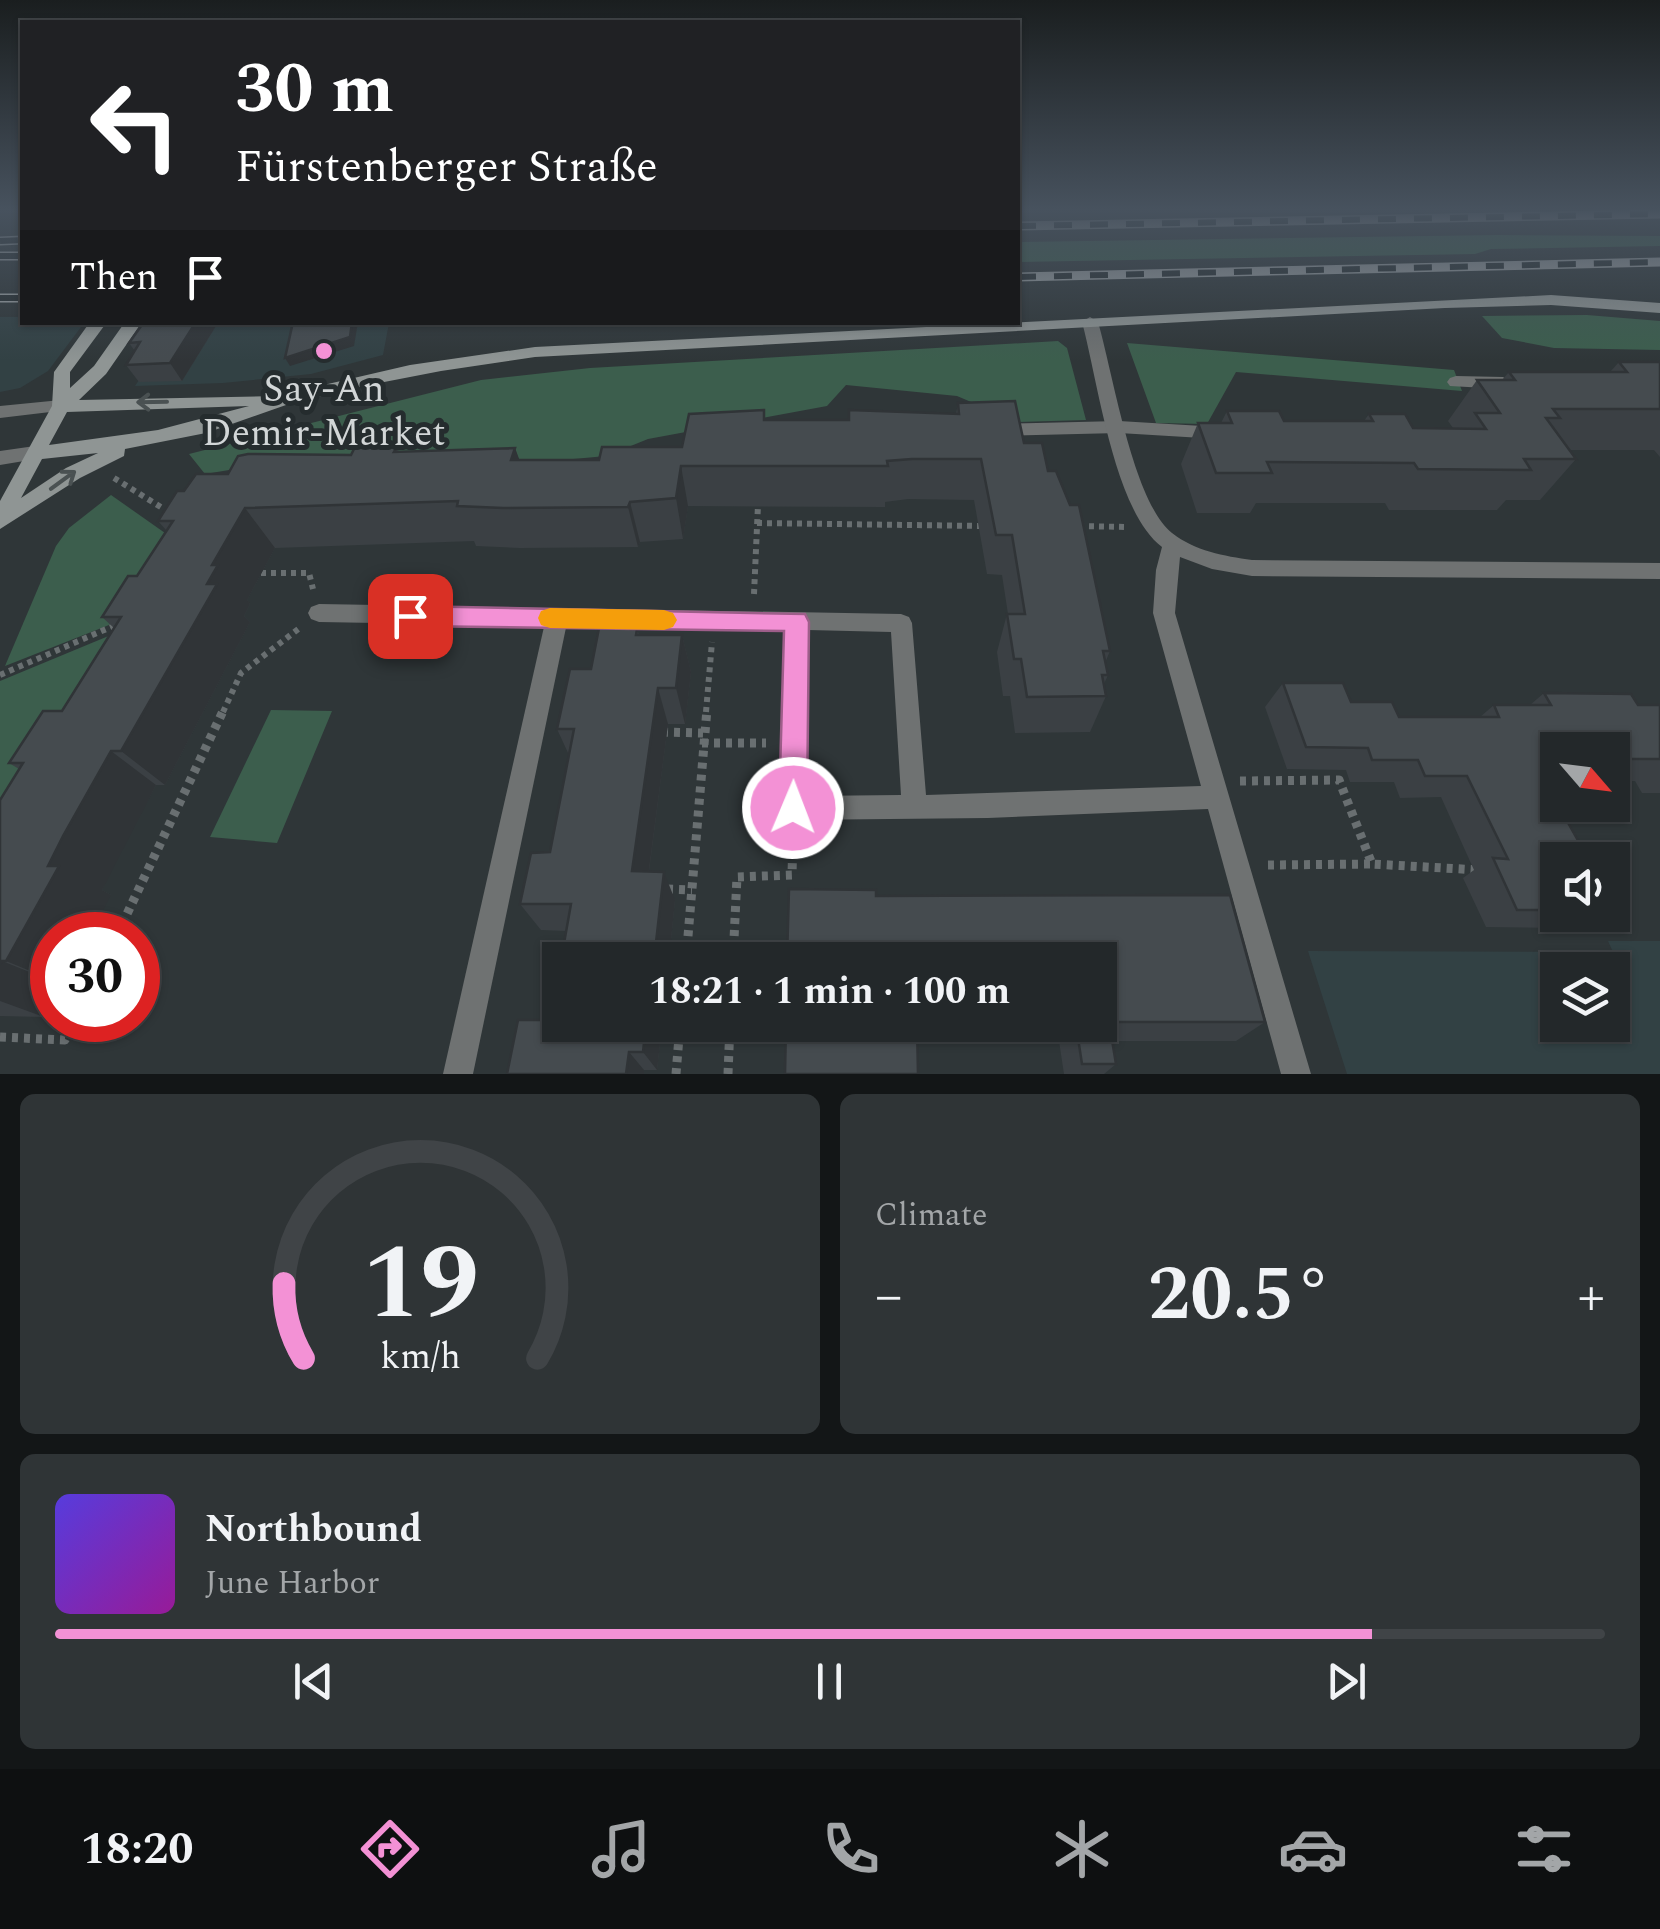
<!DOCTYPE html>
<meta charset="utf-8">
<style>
body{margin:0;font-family:Spectral,serif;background:#2f3436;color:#f1f3f6;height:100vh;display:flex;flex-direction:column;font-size:38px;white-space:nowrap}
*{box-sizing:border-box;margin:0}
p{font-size:32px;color:#a3a6a8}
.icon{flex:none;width:55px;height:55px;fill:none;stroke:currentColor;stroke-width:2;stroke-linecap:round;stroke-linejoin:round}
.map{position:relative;height:1074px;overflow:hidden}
.panel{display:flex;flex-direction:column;gap:20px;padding:20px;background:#131617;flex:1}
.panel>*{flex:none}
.guide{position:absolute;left:20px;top:20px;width:1000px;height:305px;border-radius:0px;box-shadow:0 2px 8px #0004,0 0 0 2px #404447;background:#202124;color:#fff;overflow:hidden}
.needle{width:65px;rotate:118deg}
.controls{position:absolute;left:1540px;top:732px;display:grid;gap:20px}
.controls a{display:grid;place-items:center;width:90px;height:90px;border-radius:0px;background:#23282a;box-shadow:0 2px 8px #0004,0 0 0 2px #404447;font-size:50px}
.speed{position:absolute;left:30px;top:912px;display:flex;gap:20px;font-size:50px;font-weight:700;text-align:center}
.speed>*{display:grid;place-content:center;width:130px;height:130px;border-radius:50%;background:#23282a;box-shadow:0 2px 8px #0004,0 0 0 2px #404447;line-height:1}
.speed .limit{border:15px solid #d22;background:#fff;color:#111}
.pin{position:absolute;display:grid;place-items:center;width:85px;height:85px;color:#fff;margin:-42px;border-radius:20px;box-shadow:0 5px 15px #0006}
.me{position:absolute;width:110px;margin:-55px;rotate:1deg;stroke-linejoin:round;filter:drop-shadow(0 0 8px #0008)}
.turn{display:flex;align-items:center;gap:35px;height:210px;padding:0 50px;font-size:45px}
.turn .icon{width:130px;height:130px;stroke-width:2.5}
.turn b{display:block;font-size:70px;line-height:85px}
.then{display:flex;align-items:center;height:95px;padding:0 50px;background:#0003;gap:20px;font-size:38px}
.big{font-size:75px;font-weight:700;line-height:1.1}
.panel .tile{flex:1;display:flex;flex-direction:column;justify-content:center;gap:15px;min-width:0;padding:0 35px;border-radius:15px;background:#2f3436}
.panel .dial{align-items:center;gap:0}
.dial svg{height:260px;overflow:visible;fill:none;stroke:#404447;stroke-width:7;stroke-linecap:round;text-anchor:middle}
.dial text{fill:#f1f3f6;stroke:none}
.song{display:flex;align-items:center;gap:30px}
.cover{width:120px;height:120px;border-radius:15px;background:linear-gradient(135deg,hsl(250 70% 55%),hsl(300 70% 35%))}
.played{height:10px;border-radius:5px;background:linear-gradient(90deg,#f391d5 85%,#404447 85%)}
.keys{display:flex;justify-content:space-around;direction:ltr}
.heat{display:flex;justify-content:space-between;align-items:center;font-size:55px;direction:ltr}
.panel .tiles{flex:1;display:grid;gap:20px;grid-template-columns:1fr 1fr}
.tile:last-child{grid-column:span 2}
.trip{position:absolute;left:542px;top:942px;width:575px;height:100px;border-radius:0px;background:#23282a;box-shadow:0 2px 8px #0004,0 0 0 2px #404447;font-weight:700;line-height:100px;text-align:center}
.dock{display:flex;height:160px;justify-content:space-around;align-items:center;background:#0e1011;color:#a3a6a8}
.dock .icon{width:70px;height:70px}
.dock .active{color:#f391d5}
.dock b{font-size:45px;color:#f1f3f6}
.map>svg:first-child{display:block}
.built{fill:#324144;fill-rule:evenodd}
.green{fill:#3c5e4d}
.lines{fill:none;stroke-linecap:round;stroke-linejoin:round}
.path-far1{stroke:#696f71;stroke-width:6;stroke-dasharray:5 5;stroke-linecap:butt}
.path{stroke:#696f71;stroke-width:9;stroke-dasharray:6 6;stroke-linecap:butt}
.lane{fill:#6f7272;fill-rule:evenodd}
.street{fill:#6f7272;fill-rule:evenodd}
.secondary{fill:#8f9594;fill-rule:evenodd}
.rail-casing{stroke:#9ca1a3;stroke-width:9}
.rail{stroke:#252c2e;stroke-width:6;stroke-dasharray:18;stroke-linecap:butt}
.wall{fill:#3b4044}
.shaded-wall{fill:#303437}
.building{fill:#454b4f;stroke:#303437;stroke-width:2.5}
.oneway{stroke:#4a5152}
.route{fill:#f391d5;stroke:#9e5e8a;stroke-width:2.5}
.slow{fill:#f59e0b}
.poi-dot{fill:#f391d5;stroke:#252c2e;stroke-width:4}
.labels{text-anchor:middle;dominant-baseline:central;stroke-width:10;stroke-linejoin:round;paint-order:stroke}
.poi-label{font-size:38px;fill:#d2d6d7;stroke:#252c2e}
</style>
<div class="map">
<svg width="1660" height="1074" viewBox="0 0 1660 1074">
<rect width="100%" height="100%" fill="#2f3638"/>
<!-- built -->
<g class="built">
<path d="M0,317H22V322L84,323L48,371L20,388L0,392Z"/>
<path d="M177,323H389L383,355L311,374L223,383L135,386Z"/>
<path d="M1608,941H1660V1074H1347L1308,951L1613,952ZM1558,970H1612V1025H1558Z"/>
</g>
<!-- green -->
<g class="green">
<path d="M1497,235L1660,236V246L1491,249L1475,254L1018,262V242Z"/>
<path d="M1587,315L1660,321V350L1554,348L1502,338L1482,316Z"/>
<path d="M1058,341L1067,348L1086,420L1018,422L957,396L846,385L827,406L648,439L606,456L530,463L247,467L205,474L189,454L481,380L590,368Z"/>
<path d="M1127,343L1454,370L1462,391L1236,372L1207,424L1156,423Z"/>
<path d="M111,495L165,533L109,625L5,666L56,546L69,528Z"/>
<path d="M123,630L0,899V681Z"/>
<path d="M271,710L332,711L277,843L210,837Z"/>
</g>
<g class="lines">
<!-- path-far1 -->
<g class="path-far1">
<path d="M114,478L172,514"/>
<path d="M757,523L985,526"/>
<path d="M1079,526L1127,527"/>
<path d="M261,573H309L313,589"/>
<path d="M754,594L758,505"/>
<path d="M0,675L118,624"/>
<path d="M223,712L241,673L301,627"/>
<path d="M706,712L712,642"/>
</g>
<!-- path -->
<g class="path">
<path d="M662,732L703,733"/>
<path d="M702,743H766"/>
<path d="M1240,781L1339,780L1372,864L1479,870"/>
<path d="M1268,865L1372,864"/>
<path d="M667,889L692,890"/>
<path d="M117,935L224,709"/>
<path d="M686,960L707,709"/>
<path d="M733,960L737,877L792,875L793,835"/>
<path d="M0,1037L65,1040L74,1020"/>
<path d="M676,1074L680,1025"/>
<path d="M728,1074L730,1025"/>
</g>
<!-- lane -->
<g class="lane">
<path d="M1456,376L1503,377L1512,383L1503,389L1450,386L1447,382L1450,378Z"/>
<path d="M1119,421L1219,427L1228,433L1219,439L1119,433L998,436L989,430L998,424Z"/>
<path d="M557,609L565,612L568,618L473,1074H443L546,618L549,612Z"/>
</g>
<!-- street -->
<g class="street">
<path d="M1090,317L1098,322C1113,373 1133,502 1172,533C1195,551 1224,556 1252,560L1660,563V579L1252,576L1212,569L1180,557L1175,613L1311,1074H1281L1208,809L988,818L793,820L784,816L780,808L786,630L319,622L311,619L308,613L311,607L319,604L901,614L909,617L912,623L926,795L1201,786L1153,613L1156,570L1162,547C1114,511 1098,381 1082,322ZM808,630L891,632L901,795L806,796Z"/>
<path d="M61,400L70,406L67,410L0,418V406Z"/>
<path d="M35,446L44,453L42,458L0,465V451Z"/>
</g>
<!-- secondary -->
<path class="secondary" d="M1551,295L1660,303V313L1551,305L1445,308L535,357L441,371L348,389L286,405L206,433L125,449L124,456L80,478L0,529V501L52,406L54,372L90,322H107L70,372V388L94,366L125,322H142L106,374L79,400L276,396L410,365L535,347ZM249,406L158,430L49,445L67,412ZM98,453L66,468L21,498L42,459Z"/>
<!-- rail casing -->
<g class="rail-casing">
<g id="rail">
<path d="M1018,226L1660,214"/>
<path d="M0,241L22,240"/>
<path d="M0,256H22"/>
<path d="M1018,277L1660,262"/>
<path d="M0,298H22"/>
</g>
</g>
<!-- rail -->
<use href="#rail" class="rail"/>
</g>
<!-- wall -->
<g class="wall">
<path d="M144,322H214L216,326L182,381L139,382L126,365L135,351L129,343Z"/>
<path d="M1619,362H1660V457L1654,450H1569L1576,459L1540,500H1506L1497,510H1389L1385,503H1256L1250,513H1197L1181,464L1198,423H1221L1227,411L1284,421H1364L1369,414L1413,428H1453L1448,421L1477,380H1502L1509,372H1610Z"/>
<path d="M958,403L1024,443L1048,471L1110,651L1105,663L1108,675L1104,684L1106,696L1090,732L1015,733L1010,696H1003L997,652L1007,614H1008L1002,575L987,574L974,500L908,499L885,502V507L688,506L683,539L640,542L638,547L520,548L476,546L474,541L275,548L247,600L250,604L244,616L250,622L165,785H156L113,866L102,890L111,895L52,935V1000L44,1017L0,1016V800L19,769L9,763L62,711L114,628L102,617L137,576L166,530L158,521L184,491L228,474L397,447L399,452L515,448L519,460H599L682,447L764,410L765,420H849L956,414Z"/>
<path d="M637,629L639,635H682L691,672L685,724H668L649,871L675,900L669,960H561L566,931L541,930L520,904L550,852L569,755L557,729Z"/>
<path d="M1283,683L1399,717H1480L1494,705H1530L1544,693L1638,705H1660V793H1642L1635,781H1612V750H1558V794H1553L1558,860V915H1581L1556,928L1486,927L1463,878L1474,870L1441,797L1400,798L1394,782H1350L1346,770L1287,769L1265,707Z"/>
<path d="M876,896L1265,1022L1236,1041H1112L1116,1064L1104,1074H1064L1059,1041L917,1042L786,1025H1100Z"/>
<path d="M550,1020L560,1025H662L657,1070H644V1074H507Z"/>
</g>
<!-- shaded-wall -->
<g class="shaded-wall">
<path d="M196,322H214L216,326L182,381L170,363Z"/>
<path d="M352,322H358L354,346L290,366L285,358Z"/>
<path d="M515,448L530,488L511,460Z"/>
<path d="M681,466L688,506L683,539L676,498Z"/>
<path d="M630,502L640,542L638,547L628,507Z"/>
<path d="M245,508L275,548L247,600L250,604L244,616L250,622L165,785L121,751L207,584L212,565Z"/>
<path d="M682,635L691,672L685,724L676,688Z"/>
<path d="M658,688L668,724L645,900L632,871Z"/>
<path d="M111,751L156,785L102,890L111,895L90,935H52V980L6,961L48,866L63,836Z"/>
<path d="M664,872L675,900L669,960H654Z"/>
<path d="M2,961L52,981V1000L44,1017L0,1001V964Z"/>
<path d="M646,1025H662L657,1070L643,1052Z"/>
<path d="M629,1052L644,1070V1074H626Z"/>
</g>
<!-- building -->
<g class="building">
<path d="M144,322H196L170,363L126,365L140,342L129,343Z"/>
<path d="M293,322H352L350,337L285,358Z"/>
<path d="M1619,362H1660V409H1553L1560,418H1546L1576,459H1524L1531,470L1418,469L1414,463L1267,462L1272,473H1216L1198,423H1232L1227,411H1279L1284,421H1373L1369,414H1405L1413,428L1486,429L1475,413H1500L1477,380H1515L1509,372H1627Z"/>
<path d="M1015,401L1024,443H1042L1048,471H1056L1070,505H1079L1110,651H1103L1108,675H1102L1106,696L1027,697L1021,659H1014L1007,614H1025L1012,535H996L981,459H912L887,461L888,466H681L676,498L630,502L628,507L503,508L457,506L458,501L245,508L212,565H218L207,584H217L121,751H111L63,836L48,866H59L6,961H2L0,964V800L23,763H9L43,711H62L121,617H102L128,576H137L173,521H158L177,491H184L196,474H228L238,456L248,454L351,455L355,447H397L394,452L515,448L511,460H599L602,447H682L689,414L764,410V420H849V410L959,414L958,403Z"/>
<path d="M599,628L637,629L636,635H682L676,688H658L632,871L664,872L654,960H561L571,904H520L531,853L550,852L574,729H557L570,669H591Z"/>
<path d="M1283,683H1343L1351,702H1392L1399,717H1499L1494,705H1551L1544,693L1631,694L1638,705H1660V759H1612V750H1558V772H1541L1558,805L1589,860H1558V910H1517L1493,858L1508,859L1467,776H1425L1418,760H1372L1368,748L1306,747Z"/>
<path d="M789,889L876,890V896L1230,895L1265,1022H1109L1116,1064H1082L1076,1025H1100V960H787Z"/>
<path d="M560,963V1025H646L643,1052H629L626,1074H507L518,1020H550Z"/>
<path d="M786,1025H917L918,1074H785Z"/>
</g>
<!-- one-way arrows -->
<defs><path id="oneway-shaft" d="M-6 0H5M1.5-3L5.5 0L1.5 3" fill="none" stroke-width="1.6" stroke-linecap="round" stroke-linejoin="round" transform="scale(2.5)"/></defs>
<g class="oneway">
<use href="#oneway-shaft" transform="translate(152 402) rotate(179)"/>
<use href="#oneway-shaft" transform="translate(63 480) rotate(-36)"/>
</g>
<!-- sky -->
<linearGradient id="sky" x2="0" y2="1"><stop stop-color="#1a1e1f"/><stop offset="0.58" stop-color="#47525e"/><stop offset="1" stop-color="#47525e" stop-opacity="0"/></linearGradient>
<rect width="1660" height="361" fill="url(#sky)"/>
<!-- route -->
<path class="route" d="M410,606L805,614L809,622L807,808L803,817L793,821L783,817L779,808L784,631L410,626L401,623L398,616L401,609Z"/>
<!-- slow -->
<path class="slow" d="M550,608L664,610L673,613L677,620L673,627L664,630L550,628L541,625L538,618L541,611Z"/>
<!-- markers -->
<circle class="poi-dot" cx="324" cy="351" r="10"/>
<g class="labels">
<!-- poi labels -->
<g class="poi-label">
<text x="324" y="390">Say-An<tspan x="324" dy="44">Demir-Market</tspan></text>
</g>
</g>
</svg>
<div class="controls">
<a><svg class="needle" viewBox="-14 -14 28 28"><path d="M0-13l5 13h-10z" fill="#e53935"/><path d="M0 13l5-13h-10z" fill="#a3a6a8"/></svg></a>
<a><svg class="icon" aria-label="sound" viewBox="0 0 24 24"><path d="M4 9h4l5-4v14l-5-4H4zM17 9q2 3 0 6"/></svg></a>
<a><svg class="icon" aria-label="layers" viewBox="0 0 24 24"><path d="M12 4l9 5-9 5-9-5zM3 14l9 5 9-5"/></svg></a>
</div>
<div class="speed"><div class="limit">30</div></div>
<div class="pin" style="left:410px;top:616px;background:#d93025"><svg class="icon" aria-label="arrive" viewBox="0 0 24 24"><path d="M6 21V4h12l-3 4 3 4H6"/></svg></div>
<svg class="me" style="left:793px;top:808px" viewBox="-20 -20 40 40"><circle r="17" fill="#f391d5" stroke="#fff" stroke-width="3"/><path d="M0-11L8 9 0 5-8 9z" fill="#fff"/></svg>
<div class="trip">18:21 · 1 min · 100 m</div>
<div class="guide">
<div class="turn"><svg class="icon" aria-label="left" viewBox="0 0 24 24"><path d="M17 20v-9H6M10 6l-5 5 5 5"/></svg><div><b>30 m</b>Fürstenberger Straße</div></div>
<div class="then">Then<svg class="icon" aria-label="arrive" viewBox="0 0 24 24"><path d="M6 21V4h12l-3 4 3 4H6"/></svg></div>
</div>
</div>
<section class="panel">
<div class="tiles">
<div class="tile dial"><svg viewBox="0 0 100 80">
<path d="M14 69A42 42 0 1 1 86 69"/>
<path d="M14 69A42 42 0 0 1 8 46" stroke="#f391d5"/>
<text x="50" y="56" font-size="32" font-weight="700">19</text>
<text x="50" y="72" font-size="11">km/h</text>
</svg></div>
<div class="tile"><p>Climate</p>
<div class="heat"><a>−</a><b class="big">20.5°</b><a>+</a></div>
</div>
<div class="tile">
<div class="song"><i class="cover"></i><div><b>Northbound</b><p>June Harbor</p></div></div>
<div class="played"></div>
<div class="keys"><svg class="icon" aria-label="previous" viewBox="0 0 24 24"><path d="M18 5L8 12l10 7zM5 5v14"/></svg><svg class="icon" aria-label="pause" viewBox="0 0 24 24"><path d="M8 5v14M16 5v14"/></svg><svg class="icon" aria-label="next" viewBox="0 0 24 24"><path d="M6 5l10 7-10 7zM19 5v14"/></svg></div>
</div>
</div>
</section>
<nav class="dock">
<b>18:20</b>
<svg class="icon active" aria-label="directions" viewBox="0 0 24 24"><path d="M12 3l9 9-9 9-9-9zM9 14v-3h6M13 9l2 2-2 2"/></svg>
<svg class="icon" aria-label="music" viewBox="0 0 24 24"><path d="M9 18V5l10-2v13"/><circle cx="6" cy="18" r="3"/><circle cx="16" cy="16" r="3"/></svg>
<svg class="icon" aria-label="phone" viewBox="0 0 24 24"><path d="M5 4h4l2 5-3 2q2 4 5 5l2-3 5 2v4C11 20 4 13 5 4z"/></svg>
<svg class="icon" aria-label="climate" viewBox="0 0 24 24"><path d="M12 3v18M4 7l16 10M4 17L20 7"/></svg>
<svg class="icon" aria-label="car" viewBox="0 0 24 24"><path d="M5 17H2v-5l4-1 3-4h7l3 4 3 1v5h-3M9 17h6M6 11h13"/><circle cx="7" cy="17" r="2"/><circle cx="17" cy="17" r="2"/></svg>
<svg class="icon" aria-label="filters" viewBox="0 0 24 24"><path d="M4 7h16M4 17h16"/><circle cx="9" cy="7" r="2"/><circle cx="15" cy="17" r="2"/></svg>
</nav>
